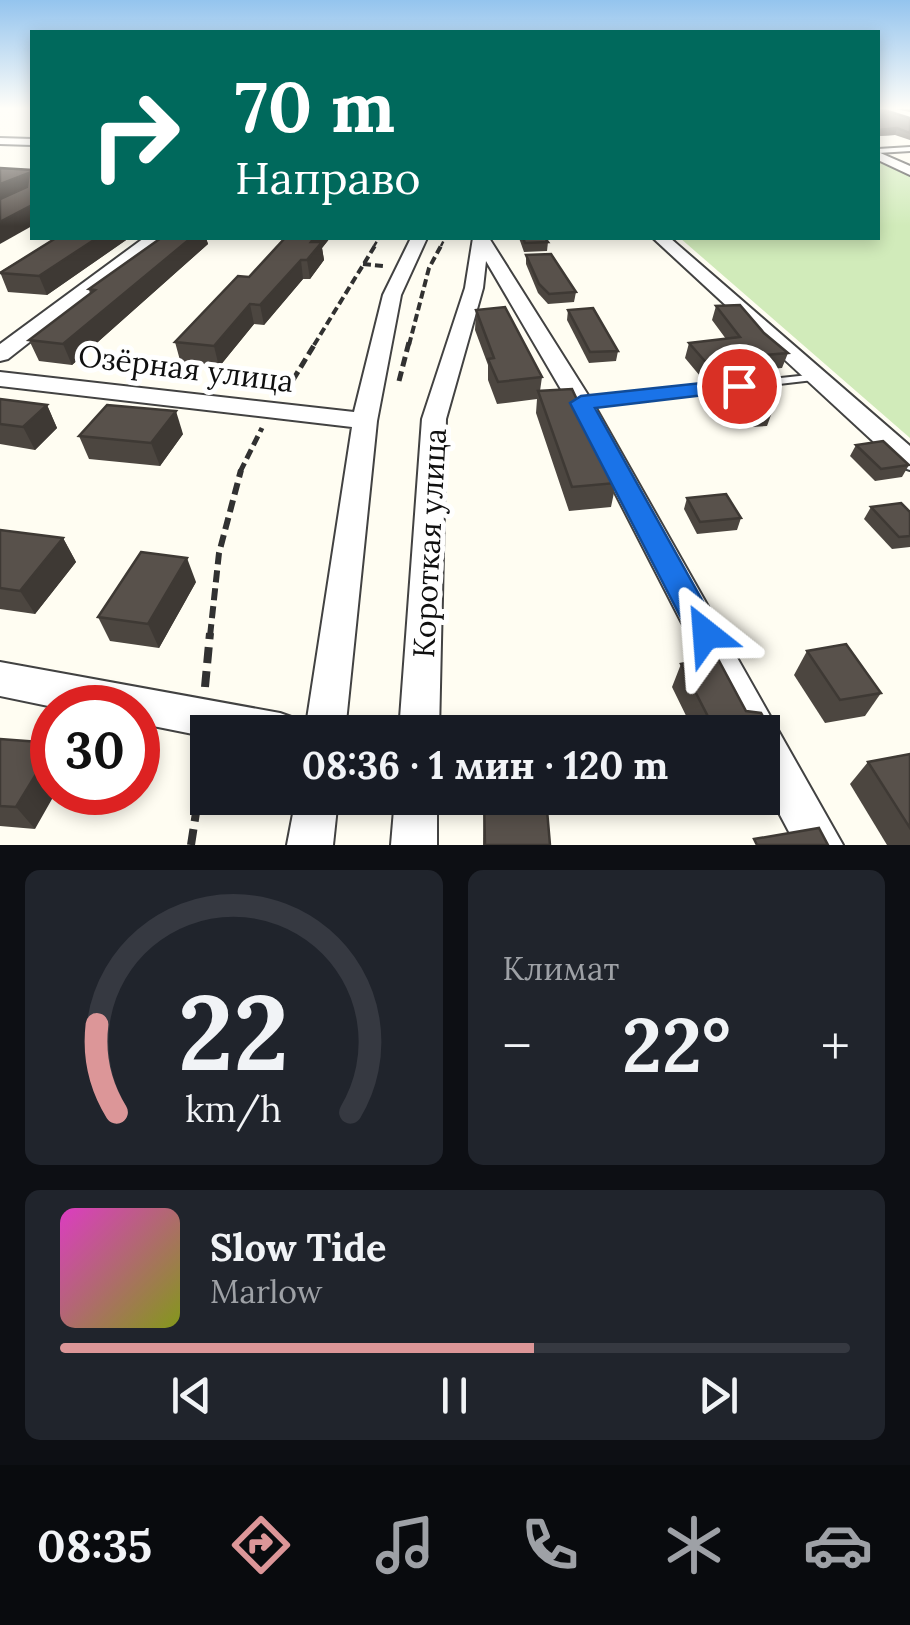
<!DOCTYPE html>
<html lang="ru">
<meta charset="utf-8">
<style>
body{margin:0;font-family:Lora,serif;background:#20242c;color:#f1f3f6;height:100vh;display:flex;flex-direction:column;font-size:38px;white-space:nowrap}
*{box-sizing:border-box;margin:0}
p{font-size:32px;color:#9ea1a6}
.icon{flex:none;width:55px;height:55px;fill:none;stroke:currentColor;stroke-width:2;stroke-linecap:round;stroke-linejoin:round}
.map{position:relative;height:845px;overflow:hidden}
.panel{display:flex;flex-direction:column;gap:25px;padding:25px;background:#0d0f14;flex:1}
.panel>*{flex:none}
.top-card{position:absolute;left:30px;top:30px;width:850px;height:210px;border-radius:0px;box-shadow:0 5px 15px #0003;background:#00695c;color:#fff;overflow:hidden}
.speed{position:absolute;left:30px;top:685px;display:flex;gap:20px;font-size:50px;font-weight:700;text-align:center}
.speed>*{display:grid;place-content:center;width:130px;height:130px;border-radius:50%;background:#171b24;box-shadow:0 5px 15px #0003;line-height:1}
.speed .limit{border:15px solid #d22;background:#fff;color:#111}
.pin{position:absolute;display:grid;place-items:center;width:85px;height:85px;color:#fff;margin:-42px;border:5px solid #fff;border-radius:50%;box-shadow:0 2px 10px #0007}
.me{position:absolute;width:110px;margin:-55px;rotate:332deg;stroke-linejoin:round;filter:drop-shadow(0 0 8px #0008)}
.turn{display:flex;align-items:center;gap:35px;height:210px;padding:0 40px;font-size:45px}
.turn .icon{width:130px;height:130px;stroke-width:2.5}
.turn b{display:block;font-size:70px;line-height:85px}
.big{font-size:75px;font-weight:800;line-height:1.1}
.panel .tile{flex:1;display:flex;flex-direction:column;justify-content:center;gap:15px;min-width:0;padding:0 35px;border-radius:15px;background:#20242c}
.panel .dial{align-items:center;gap:0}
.dial svg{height:260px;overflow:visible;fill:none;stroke:#363941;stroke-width:7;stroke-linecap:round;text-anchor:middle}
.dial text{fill:#f1f3f6;stroke:none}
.song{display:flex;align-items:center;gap:30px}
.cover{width:120px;height:120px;border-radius:15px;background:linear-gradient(135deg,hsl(310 70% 55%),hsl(70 70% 35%))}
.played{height:10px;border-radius:5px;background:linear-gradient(90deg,#dc9698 60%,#363941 60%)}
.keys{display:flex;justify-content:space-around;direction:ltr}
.heat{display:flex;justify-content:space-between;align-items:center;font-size:55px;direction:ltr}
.panel .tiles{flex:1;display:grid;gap:25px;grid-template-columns:1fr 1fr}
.tile:last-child{grid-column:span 2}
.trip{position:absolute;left:190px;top:715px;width:590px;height:100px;border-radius:0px;background:#171b24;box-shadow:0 5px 15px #0003;font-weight:800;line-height:100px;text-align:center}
.tabs{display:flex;height:160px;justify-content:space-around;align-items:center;background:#090b0e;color:#9ea1a6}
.tabs .icon{width:70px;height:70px}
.tabs .on{color:#dc9698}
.tabs b{font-size:45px;color:#f1f3f6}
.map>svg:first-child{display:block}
.green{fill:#d1ebba}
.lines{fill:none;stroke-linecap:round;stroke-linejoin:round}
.lane-casing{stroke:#424242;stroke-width:4}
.street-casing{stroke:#424242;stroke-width:4}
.path-far4{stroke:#313131;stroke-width:2.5;stroke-dasharray:5 2.5;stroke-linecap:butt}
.path-far3{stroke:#313131;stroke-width:4;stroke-dasharray:8 4;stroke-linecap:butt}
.path-far2{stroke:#313131;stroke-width:5;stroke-dasharray:10 5;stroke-linecap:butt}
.path-far1{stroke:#313131;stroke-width:6;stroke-dasharray:12 6;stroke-linecap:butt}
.path{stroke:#313131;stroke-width:8;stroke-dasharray:16 8;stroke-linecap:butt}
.lane{fill:#fff;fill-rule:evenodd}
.street{fill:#fff;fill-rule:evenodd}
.wall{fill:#4c4640}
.shaded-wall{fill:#3e3934}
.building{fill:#58514b;stroke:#3e3934;stroke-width:2.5}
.route{fill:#1a73e8;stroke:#114b97;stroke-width:2.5}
.labels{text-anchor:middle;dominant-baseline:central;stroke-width:10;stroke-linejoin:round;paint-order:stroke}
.street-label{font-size:30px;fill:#0f0f0f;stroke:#fff}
</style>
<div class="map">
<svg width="910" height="845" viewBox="0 0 910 845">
<rect width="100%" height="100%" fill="#fffdf2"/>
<!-- green -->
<path class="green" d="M878,160L910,174V438L680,238H878Z"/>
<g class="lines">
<!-- lane casing -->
<g class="lane-casing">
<g id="lane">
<path d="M910,147V151L878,153V149Z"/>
<path d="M818,374L822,375L824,377L822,379L581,407L575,403L581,399Z"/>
</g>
</g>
<!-- street casing -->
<g class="street-casing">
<g id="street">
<path d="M0,138L32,139V145L0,144Z"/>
<path d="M878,152L910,166V175L878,160Z"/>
<path d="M144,238H162L8,359L0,361V344Z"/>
<path d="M411,238H427L401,295L377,421L345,732H305L352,427L0,386V372L354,412L383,295Z"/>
<path d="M473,238H489L593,403L843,845H796L762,781V732H738L569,403L486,261L483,288L446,419L439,732H399L422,419L465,288Z"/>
<path d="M653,238H670L910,446V470L901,467Z"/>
<path d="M0,662L280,713L294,718L300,732H208V737L138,723V708H58L0,696Z"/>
<path d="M296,798H338L333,845H287Z"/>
<path d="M395,798H437V845H391Z"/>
</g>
</g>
<!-- path-far4 -->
<g class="path-far4">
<path d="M374,246L379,238"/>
<path d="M441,246L445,238"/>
</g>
<!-- path-far3 -->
<g class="path-far3">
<path d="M363,264L384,266"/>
<path d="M314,345L376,244"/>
<path d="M409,345L429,268L442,244"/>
</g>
<!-- path-far2 -->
<g class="path-far2">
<path d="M399,381L409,342"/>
<path d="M285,393L316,342"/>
<path d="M240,472L262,428"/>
</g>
<!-- path-far1 -->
<path class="path-far1" d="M210,636L219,553L241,470"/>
<!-- path -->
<g class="path">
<path d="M205,687L210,633"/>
<path d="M191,845L206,748"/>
</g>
<!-- lane -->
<use href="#lane" class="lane"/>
<!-- street -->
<use href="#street" class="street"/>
</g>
<!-- wall -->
<g class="wall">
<path d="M878,108L910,118V140L895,135L878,136Z"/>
<path d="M891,108H910V112Z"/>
<path d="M56,238H129L47,295L8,292L0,272Z"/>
<path d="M161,238H206L208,244L72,365L39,361L29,340L90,294L89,289Z"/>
<path d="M285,238H330L322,248L324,260L310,279H303L264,325L254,324L219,367L181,364L175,342L249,277Z"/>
<path d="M519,238H545L548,242L547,251L524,252Z"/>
<path d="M526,255L576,292L574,302L548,304L538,293L526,264Z"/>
<path d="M716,306L764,333L788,353L782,368L749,371L775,404L767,426L735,428L716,395L720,381L705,382L685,358L689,343L726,339L712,320Z"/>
<path d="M476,310L542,377L540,391L616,483L611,507L569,511L536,413L537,399L497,404L488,380V365L475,330Z"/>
<path d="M568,310L618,351L616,361L589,363L567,320Z"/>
<path d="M0,399L47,405L57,428L35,450L0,444Z"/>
<path d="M183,434L160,466L89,459L79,436Z"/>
<path d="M856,445L909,465L902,477L875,481L850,456Z"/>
<path d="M687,498L741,518L737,530L697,534L684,509Z"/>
<path d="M871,507L910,512V547L892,549L864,519Z"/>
<path d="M0,530L63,538L76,562L35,614L0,609Z"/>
<path d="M196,582L159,648L110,641L98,617Z"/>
<path d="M807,651L881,693L865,716L825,723L794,675Z"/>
<path d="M681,664L746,711L767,723L761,732H694L672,687Z"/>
<path d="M0,739L35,829L0,826Z"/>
<path d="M910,754V845H887L850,784L868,762Z"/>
<path d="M484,798L550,845H483Z"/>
</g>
<!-- shaded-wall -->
<g class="shaded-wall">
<path d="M897,128L895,135L878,136V130Z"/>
<path d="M29,173L32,190L0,202V184Z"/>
<path d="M32,205V226L0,244V222Z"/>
<path d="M97,238H129L47,295L39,276Z"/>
<path d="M191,238H206L208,244L72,365L63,344Z"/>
<path d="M314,238H330L322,248L324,260L310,279L307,260L311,242Z"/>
<path d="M301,260L303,279L264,325L260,305Z"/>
<path d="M250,304L254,324L219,367L214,346Z"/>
<path d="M47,405L57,428L35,450L23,427Z"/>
<path d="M176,411L183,434L160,466L151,443Z"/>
<path d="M63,538L76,562L35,614L20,591Z"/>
<path d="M187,558L196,582L159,648L148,624Z"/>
<path d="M52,748V792H56L35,829L16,807Z"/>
</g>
<!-- building -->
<g class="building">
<path d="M878,108L910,118V133L897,128L878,130Z"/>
<path d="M0,168L32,170V205L0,222V199L27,187L29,173L0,184Z"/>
<path d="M56,238H97L39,276L0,273Z"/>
<path d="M161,238H191L63,344L29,340L95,290L89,289Z"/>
<path d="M285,238H314L311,242H322L307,260H301L260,305L250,304L214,346L175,342L238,276L249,277Z"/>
<path d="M523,238H545L548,242L525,243Z"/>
<path d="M551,254L576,292L549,294L539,284L526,255Z"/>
<path d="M740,305L764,333L788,353L731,358L736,364L710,367L689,343L740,337L716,306Z"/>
<path d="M505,307L542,377L498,382L488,359L494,358L476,310Z"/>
<path d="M593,308L618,351L590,352L568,310Z"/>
<path d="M748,370L775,404L742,406L723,373Z"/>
<path d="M572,389L616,483L572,487L538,391Z"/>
<path d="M0,399L47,405L23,427L0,424Z"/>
<path d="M107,405L176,411L151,443L79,436Z"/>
<path d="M883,441L909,465L881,469L856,445Z"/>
<path d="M726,494L741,518L700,522L687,498Z"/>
<path d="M901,503L910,512V536L899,537L871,507Z"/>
<path d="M0,530L63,538L20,591L0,588Z"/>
<path d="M141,552L187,558L148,624L98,617Z"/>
<path d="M846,644L881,693L840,700L807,651Z"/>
<path d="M717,657L746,711L761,713L767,723L716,732L681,664Z"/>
<path d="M0,739L52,743V748L16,807L0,806Z"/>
<path d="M910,754V828L868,762Z"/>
<path d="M484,798H546L550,845H485Z"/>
<path d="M819,828L828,845H757L754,839Z"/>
</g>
<!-- sky -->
<linearGradient id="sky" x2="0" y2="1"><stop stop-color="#94c4ee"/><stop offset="0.48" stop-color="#fffef9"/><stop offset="1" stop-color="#fffef9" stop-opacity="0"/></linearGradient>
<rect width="910" height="226" fill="url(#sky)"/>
<!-- route -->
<path class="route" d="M739,379L749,386L746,390L595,408L721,634L717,643L706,647L694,643L570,403L581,396Z"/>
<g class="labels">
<!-- street labels -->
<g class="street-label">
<text transform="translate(186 368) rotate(7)">Озёрная улица</text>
<text transform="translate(429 543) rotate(-87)">Короткая улица</text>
</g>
</g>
</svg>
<div class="speed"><div class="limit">30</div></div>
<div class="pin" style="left:739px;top:386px;background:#d93025"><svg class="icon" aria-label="arrive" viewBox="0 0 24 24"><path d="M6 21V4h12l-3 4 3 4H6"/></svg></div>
<svg class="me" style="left:706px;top:634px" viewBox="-20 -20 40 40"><path d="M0-17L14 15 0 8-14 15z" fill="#1a73e8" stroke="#fff" stroke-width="4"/></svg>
<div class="trip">08:36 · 1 мин · 120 m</div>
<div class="top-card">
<div class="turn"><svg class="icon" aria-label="right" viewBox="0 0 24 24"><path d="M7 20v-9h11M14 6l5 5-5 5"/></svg><div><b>70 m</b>Направо</div></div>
</div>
</div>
<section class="panel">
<div class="tiles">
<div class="tile dial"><svg viewBox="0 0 100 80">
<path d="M14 69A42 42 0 1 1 86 69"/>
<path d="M14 69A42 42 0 0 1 8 42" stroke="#dc9698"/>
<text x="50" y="56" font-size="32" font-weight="700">22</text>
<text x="50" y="72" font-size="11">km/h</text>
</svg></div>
<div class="tile"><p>Климат</p>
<div class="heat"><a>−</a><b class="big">22°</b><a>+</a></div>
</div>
<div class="tile">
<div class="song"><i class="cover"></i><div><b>Slow Tide</b><p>Marlow</p></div></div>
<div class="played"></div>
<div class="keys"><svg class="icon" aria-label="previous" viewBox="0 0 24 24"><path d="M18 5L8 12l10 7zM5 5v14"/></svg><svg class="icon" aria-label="pause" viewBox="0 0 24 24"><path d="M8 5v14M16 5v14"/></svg><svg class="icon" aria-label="next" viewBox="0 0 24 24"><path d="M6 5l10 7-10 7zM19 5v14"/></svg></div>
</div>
</div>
</section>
<nav class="tabs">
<b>08:35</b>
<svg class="icon on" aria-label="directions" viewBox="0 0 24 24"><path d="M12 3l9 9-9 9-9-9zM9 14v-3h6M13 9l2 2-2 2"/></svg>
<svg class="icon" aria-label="music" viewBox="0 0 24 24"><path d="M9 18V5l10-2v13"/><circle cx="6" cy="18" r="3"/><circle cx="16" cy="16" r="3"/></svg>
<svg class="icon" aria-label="phone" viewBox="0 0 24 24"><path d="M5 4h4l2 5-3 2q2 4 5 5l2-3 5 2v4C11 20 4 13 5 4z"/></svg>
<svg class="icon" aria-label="climate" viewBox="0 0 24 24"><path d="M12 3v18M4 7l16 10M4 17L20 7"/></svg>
<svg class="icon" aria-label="car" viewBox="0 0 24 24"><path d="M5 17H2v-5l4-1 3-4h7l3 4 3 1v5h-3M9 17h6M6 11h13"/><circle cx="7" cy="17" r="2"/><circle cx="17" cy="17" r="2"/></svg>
</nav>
